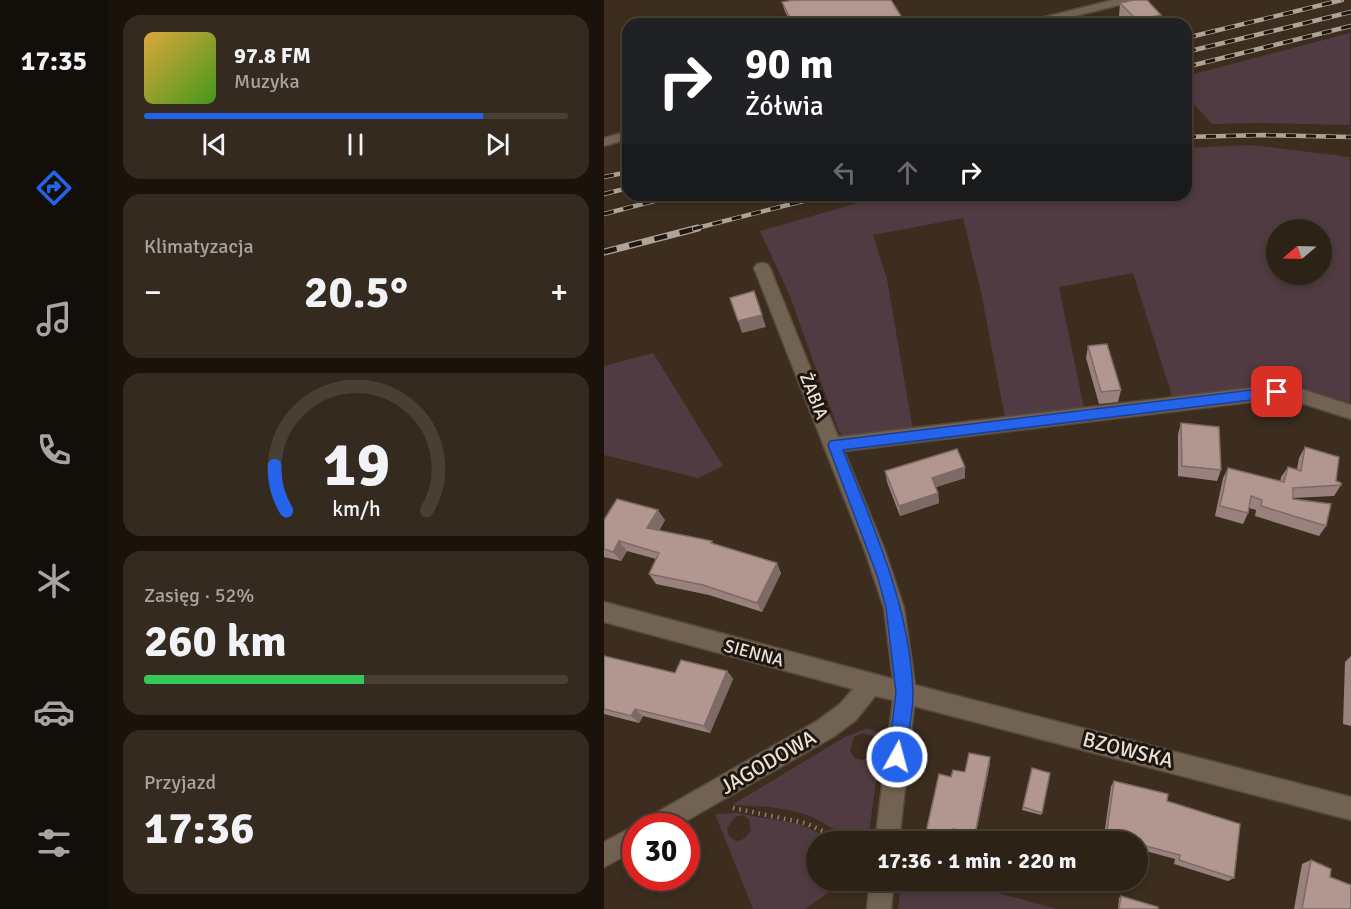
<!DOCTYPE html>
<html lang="pl">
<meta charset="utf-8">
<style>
body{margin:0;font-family:Signika,sans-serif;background:#352a1f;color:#f1f3f6;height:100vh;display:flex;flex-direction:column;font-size:22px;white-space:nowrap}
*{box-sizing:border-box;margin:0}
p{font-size:20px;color:#a7a4a1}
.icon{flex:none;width:33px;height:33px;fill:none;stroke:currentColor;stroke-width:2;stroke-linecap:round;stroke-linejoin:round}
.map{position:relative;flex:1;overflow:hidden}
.details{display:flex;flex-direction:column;gap:15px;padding:15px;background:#19130c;width:496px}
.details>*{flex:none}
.guide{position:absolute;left:18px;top:18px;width:570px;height:183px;border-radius:18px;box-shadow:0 3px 9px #0003,0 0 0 2px #483f35;background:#202124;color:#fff;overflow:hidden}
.needle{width:39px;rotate:251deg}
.controls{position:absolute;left:662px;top:219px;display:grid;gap:12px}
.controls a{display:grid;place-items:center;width:66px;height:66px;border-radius:50%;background:#2d2216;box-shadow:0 3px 9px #0003,0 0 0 2px #483f35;font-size:30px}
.speed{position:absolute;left:18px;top:813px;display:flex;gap:12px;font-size:30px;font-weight:700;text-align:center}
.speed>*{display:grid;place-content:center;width:78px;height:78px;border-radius:50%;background:#2d2216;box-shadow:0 3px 9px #0003,0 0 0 2px #483f35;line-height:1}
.speed .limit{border:9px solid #d22;background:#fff;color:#111}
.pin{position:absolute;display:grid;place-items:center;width:51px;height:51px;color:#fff;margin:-26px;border-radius:12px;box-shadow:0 3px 9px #0006}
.me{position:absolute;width:66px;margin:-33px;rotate:7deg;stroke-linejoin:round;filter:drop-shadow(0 0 4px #0008)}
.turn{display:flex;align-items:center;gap:21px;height:126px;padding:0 24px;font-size:27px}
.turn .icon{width:78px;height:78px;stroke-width:2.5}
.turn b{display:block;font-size:42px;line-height:51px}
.lanes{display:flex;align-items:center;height:57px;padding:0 24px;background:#0003;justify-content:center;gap:30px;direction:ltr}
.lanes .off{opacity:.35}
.big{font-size:45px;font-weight:700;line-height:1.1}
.details .widget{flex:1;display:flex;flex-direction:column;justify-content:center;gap:9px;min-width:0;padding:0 21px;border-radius:18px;background:#352a1f}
.details .dial{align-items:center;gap:0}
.dial svg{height:156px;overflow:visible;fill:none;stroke:#483f35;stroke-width:7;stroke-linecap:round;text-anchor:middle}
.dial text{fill:#f1f3f6;stroke:none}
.song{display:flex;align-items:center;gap:18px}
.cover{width:72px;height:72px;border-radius:9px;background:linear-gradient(135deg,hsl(40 70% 55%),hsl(100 70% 35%))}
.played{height:6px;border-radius:3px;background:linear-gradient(90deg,#2563eb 80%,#483f35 80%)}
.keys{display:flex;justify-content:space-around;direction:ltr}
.heat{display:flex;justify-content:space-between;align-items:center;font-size:33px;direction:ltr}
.charge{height:9px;border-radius:4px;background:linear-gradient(90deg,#34c759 52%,#483f35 0)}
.trip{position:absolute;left:202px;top:831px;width:342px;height:60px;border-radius:30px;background:#2d2216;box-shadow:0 3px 9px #0003,0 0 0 2px #483f35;font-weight:700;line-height:60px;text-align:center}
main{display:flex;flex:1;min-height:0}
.menu{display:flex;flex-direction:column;width:108px;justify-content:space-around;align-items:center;background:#120e09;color:#a7a4a1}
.menu .icon{width:42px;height:42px}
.menu .on{color:#2563eb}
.menu b{font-size:27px;color:#f1f3f6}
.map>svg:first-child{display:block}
.green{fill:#513b42;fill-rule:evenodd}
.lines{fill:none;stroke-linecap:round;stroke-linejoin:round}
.street-casing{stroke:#574a3d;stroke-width:3}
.path{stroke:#8f8376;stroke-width:4.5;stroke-dasharray:1.5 5;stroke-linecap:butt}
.street{fill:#726251;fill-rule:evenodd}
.rail-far1-casing{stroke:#afa397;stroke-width:4.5}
.rail-casing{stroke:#afa397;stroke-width:7}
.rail-far1{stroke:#1e1710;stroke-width:3;stroke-dasharray:10;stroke-linecap:butt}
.rail{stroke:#1e1710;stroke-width:4.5;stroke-dasharray:13;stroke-linecap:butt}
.wall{fill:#99827d}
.shaded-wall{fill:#7d6a66}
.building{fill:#b29791;stroke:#7d6a66;stroke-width:1.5}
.route{fill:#2563eb;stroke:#184099;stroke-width:1.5}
.labels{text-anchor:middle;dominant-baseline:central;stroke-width:6;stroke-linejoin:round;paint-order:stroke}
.street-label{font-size:18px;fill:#eae0d6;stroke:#1e1710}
.near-street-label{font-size:21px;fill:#eae0d6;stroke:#1e1710}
</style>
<main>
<nav class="menu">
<b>17:35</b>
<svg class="icon on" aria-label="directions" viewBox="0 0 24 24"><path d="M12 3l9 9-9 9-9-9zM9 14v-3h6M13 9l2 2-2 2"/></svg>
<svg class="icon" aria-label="music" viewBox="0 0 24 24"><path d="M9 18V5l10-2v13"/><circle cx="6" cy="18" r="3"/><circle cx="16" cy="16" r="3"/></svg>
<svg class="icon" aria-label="phone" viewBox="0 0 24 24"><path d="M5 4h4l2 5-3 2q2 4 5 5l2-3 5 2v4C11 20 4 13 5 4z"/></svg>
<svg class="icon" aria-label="climate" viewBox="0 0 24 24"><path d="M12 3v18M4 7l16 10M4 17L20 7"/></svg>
<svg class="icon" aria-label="car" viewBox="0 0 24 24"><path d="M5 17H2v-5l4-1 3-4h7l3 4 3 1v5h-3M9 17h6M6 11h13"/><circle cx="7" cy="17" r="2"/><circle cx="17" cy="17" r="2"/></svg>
<svg class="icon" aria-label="filters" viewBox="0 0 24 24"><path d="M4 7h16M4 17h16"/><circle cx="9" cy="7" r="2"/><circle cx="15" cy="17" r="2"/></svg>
</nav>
<section class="details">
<div class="widget">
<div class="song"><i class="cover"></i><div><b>97.8 FM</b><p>Muzyka</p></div></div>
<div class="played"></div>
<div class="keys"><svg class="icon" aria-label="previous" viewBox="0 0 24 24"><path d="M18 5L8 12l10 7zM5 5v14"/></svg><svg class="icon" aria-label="pause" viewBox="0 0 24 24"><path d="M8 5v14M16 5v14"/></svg><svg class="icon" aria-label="next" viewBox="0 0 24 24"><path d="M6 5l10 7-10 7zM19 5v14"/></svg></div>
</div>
<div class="widget"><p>Klimatyzacja</p>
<div class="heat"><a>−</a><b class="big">20.5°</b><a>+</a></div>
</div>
<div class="widget dial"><svg viewBox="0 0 100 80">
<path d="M14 69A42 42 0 1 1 86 69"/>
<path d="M14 69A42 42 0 0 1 8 46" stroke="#2563eb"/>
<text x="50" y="56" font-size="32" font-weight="700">19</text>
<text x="50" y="72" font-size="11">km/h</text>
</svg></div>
<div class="widget"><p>Zasięg · 52%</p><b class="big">260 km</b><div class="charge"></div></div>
<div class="widget"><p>Przyjazd</p><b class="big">17:36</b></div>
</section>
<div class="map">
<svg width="747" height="909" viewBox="0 0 747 909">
<rect width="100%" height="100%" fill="#3c2d1e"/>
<!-- green -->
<g class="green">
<path d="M746,33V125L652,123L608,124L582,95V76Z"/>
<path d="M647,145L746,157V404L680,382L569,399L529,273L455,287L480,408L401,418L377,292L359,218L269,235L283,279L309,431L242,438L235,432L185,294L156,231L281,195H582V148ZM672,230H717V274H672Z"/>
<path d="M49,353L119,466L94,478L0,455V366Z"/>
<path d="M262,729C273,730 275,733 277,743L264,841C244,842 226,825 208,817C183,807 154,806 128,805L241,737ZM258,733L270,736L273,745L271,754L259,760L250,758L246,750L250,737Z"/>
<path d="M132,813L196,824L231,841L213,842V880L241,881L201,909H149L111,814ZM139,815L145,819L147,831L138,840L131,841L125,836L123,828L131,817Z"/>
<path d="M297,881H350L453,909H294Z"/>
</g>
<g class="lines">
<!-- street casing -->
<g class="street-casing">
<g id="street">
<path d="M509,0H529L527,2L439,24H419L421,22Z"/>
<path d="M24,131V139L0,146V138Z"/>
<path d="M158,263L163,264L166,268L234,437L673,385L691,387L747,405V419L691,401L673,399L240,451L281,551L300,608L311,685L747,797V820L310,706L295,842H271L289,700L271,696L252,720L229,737L73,826H39L43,818L213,721L236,704L249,689L0,622V602L289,679L280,608L261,551L150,268L153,264Z"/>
<path d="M32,825L35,826H32V850L0,867V842Z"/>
<path d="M266,880H290L287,909H263Z"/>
</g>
</g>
<!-- path -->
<path class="path" d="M129,808L201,823L242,842"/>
<!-- street -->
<use href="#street" class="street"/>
<!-- rail-far1 casing -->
<g class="rail-far1-casing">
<g id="rail-far1">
<path d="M582,38L738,0"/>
<path d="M582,52L747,12"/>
<path d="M582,67L747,26"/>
<path d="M582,137L659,135L747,137"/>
<path d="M0,177L24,172"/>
<path d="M0,194L24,188"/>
<path d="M0,214L73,195"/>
<path d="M89,229L223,195"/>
</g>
</g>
<!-- rail casing -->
<g class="rail-casing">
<path id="rail" d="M0,252L94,228"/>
</g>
<!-- rail-far1 -->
<use href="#rail-far1" class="rail-far1"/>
<!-- rail -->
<use href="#rail" class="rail"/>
</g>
<!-- wall -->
<g class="wall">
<path d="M178,2L302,24H187L180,9Z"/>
<path d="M516,3L557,15L555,24H523L515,16Z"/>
<path d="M484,346L517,390L514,402L495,404L482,358Z"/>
<path d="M577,423L617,470L613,481L574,476V434Z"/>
<path d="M701,447L732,481L737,485L730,496L689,498V499L722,526L715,536L651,516L652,510L645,508L644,513L639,524L611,516L619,478L624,468L676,482L677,477L684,467L693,469L695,458Z"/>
<path d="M361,467V478L332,487L334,493L335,503L296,516L283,482L281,471Z"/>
<path d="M0,520H61L55,531L108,541L109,544L177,573L158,612L105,595L52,584L45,574L52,559L23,551L17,561L0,557Z"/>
<path d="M0,656L71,673L123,671L129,679L106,733L39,716L35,723L0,714Z"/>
<path d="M747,656V726L739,724L741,662Z"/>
<path d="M386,757V763L371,838L350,833L348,842H320L347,777L361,772Z"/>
<path d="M428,768L446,773L437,815L418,810Z"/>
<path d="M510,781L563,801L630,878L624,881L570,864L571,859L538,850L537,856L534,859V842H516V840L500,836L507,786Z"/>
<path d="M707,860L726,877L747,909H690L698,864Z"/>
<path d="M517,896L554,909H514L515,898Z"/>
</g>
<!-- shaded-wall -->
<g class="shaded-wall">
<path d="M557,15L555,24H533V20Z"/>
<path d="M158,315L162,327L138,333L134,321Z"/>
<path d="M361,467V478L329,488L328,478Z"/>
<path d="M334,493L335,503L296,516L295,506Z"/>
<path d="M54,510L61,520L50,538L43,528Z"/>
<path d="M15,541L23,551L17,561L9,552Z"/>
<path d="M173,563L177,573L158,612L153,603Z"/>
<path d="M123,671L129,679L106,733L100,726Z"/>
<path d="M31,709L39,716L35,723L27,716Z"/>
<path d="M386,757V763L371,838V834Z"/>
</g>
<!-- building -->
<g class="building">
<path d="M190,0H287L302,24H189L178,2Z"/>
<path d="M530,0H543L557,15L533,20L516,3Z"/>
<path d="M150,291L158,315L134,321L126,298Z"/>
<path d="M503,344L517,390L497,392L484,346Z"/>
<path d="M577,423L615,427L617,470L578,466Z"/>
<path d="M701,447L735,457L732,481L737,483V485L689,488V499L727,504L722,526L657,506L658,500L647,496L644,513L616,506L624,468L680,482L684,467L697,471Z"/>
<path d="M353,449L361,467L328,478L334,493L295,506L281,471Z"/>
<path d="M13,499L54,510L43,528L108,541L107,543L173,563L153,603L99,585L45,574L55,553L15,541L9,552L0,549V520Z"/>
<path d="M0,656L71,673L77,660L123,671L100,726L31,709L27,716L0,709Z"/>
<path d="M365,753L386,757L371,834L349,829L347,842L320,841L335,774L347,777L349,770L361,772Z"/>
<path d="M428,768L446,773L438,813L419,807Z"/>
<path d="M510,781L564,794L563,801L636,824L630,878L575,860L576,855L538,845L537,856L534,855V842H519L520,836L503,831Z"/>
<path d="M707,860L727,869L726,877L747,885V909H698Z"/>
<path d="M517,896L554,907V909H515Z"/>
</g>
<!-- route -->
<path class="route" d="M673,387L680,392L673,397L239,450C270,529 306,606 309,693C309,713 304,736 301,757L299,763L293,765L287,763L284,757L292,693L282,608L274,578L224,445L226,441Z"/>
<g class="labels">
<!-- street labels -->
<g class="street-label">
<text transform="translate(210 396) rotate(68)">ŻABIA</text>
<text transform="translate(150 653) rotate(15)">SIENNA</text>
</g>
<!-- near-street labels -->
<g class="near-street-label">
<text transform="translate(524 750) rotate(14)">BZOWSKA</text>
<text transform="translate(164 762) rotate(-30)">JAGODOWA</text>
</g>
</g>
</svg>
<div class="controls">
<a><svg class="needle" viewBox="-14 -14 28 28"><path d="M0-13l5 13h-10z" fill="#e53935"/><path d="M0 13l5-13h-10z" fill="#a7a4a1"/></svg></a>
</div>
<div class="speed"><div class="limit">30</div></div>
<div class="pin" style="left:673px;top:392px;background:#d93025"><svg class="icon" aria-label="arrive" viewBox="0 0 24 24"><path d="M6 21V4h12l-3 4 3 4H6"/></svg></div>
<svg class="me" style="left:293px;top:757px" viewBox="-20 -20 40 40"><circle r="17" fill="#2563eb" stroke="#fff" stroke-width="3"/><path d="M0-11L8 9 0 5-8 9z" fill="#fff"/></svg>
<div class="trip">17:36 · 1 min · 220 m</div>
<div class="guide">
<div class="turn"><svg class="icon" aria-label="right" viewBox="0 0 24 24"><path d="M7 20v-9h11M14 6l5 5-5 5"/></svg><div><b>90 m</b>Żółwia</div></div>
<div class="lanes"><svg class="icon off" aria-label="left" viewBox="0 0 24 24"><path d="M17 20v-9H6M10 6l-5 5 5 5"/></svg><svg class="icon off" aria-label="ahead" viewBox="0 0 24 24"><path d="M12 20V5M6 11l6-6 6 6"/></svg><svg class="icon" aria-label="right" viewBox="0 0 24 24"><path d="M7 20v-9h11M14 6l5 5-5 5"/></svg></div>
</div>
</div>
</main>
